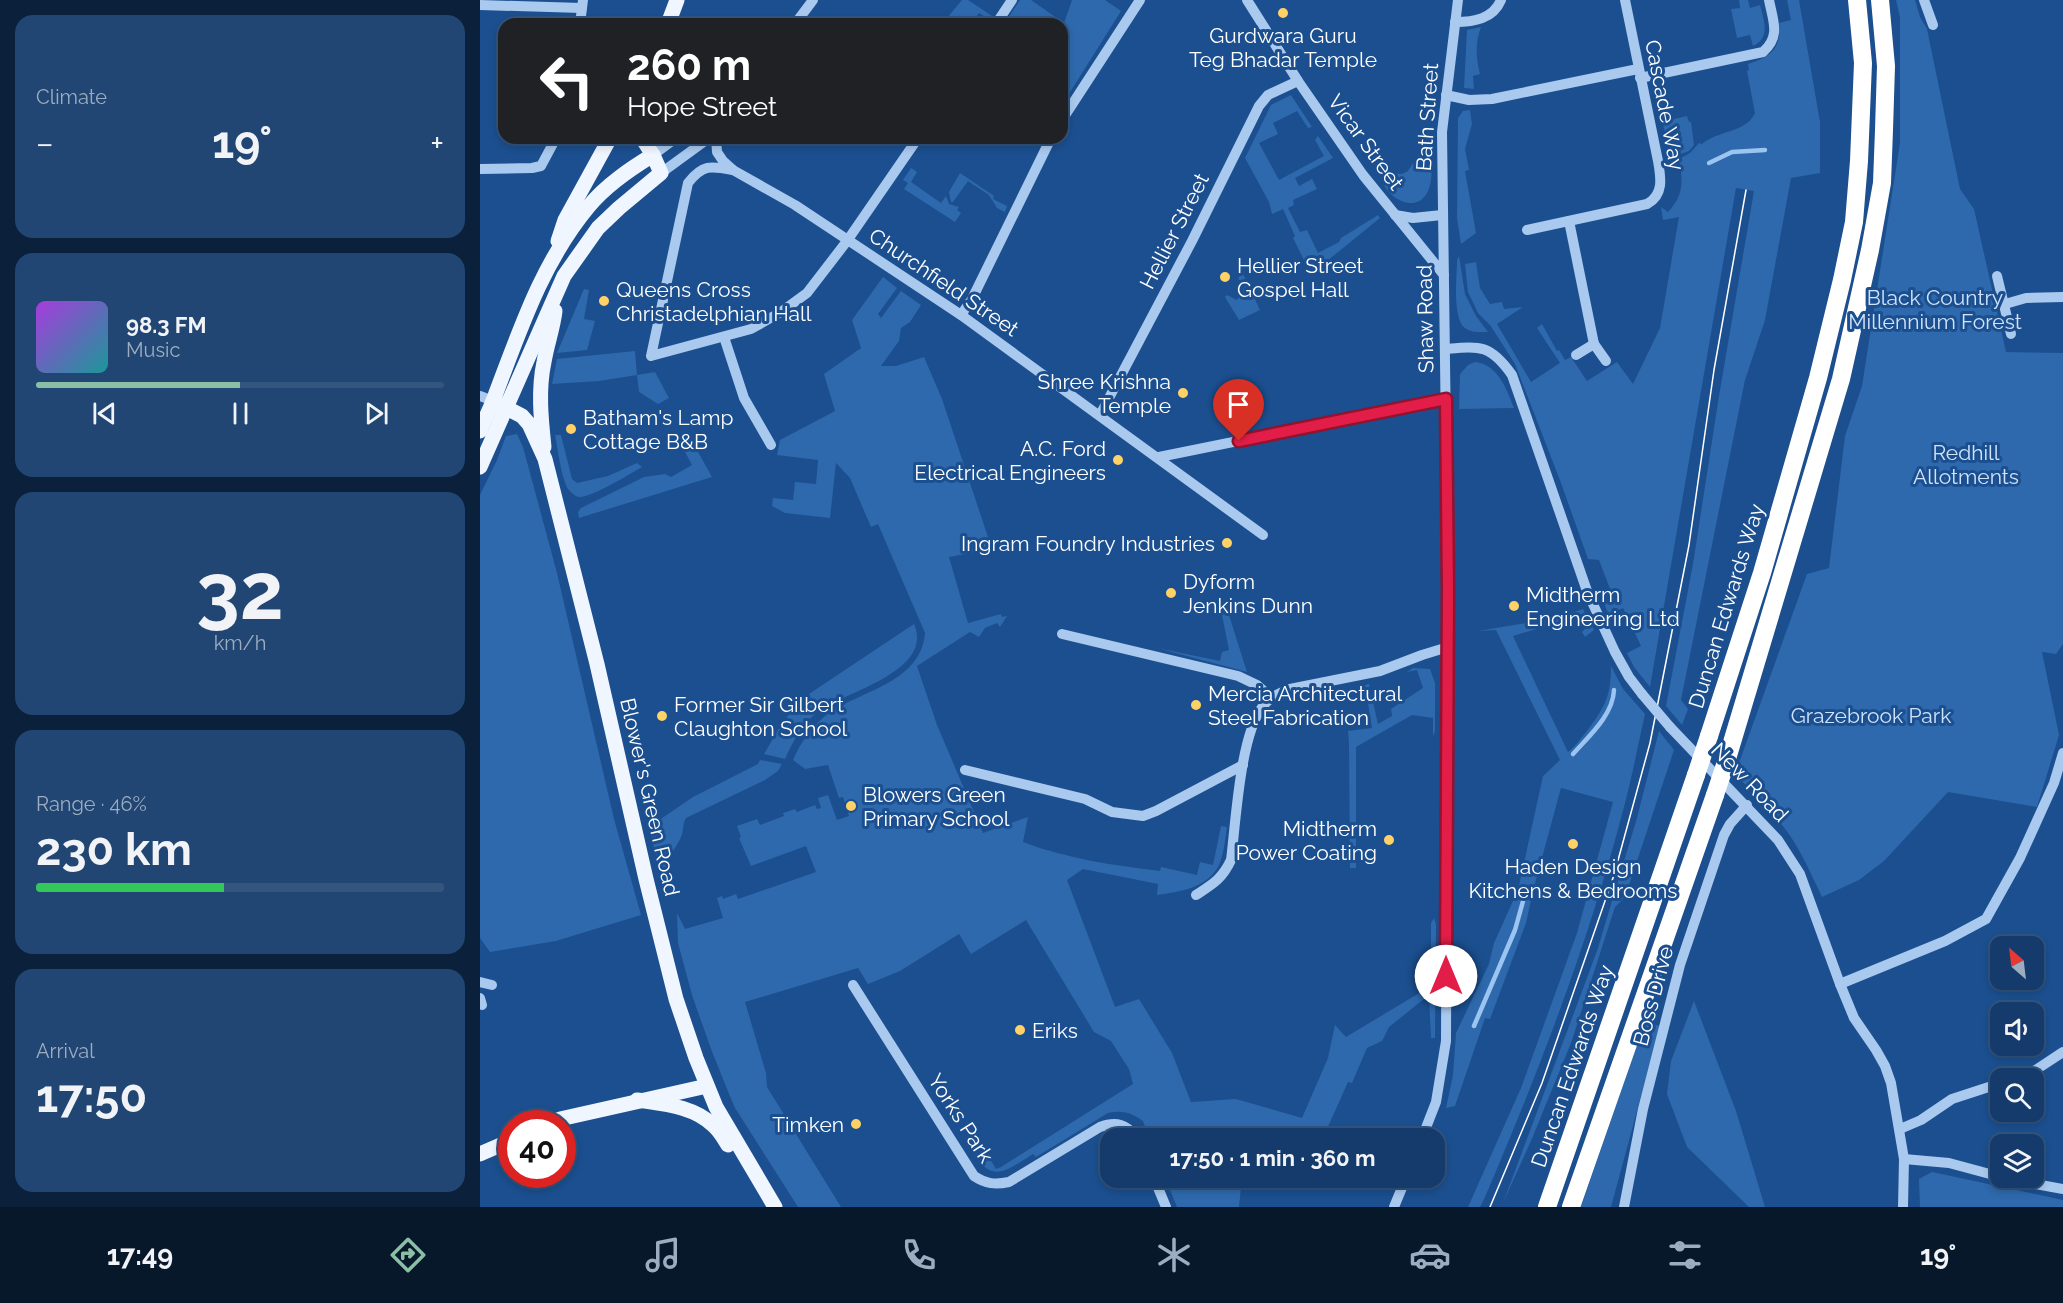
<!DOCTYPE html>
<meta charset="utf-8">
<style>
body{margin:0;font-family:Raleway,sans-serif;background:#214673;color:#f1f3f6;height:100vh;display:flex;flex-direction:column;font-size:22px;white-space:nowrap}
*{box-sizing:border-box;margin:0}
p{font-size:20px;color:#9dadc1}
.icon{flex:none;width:33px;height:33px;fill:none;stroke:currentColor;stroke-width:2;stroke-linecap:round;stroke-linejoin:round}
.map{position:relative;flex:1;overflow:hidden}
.panel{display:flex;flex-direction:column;gap:15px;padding:15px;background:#0b203b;width:480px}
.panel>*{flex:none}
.top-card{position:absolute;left:18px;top:18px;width:570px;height:126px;border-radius:18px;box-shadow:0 3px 9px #0003,0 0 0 2px #33557e;background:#202124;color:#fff;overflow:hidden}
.needle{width:39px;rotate:332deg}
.controls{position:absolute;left:1510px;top:936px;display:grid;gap:12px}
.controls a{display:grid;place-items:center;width:54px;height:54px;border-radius:12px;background:#143b6b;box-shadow:0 3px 9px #0003,0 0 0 2px #33557e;font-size:30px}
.speed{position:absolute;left:18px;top:1110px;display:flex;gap:12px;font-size:30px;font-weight:700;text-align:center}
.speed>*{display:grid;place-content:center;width:78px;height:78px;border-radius:50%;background:#143b6b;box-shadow:0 3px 9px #0003,0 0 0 2px #33557e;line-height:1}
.speed .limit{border:9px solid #d22;background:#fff;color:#111}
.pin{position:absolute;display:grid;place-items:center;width:51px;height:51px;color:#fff;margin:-62px -26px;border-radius:50% 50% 50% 0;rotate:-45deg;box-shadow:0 0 6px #0007}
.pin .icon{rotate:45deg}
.me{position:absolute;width:66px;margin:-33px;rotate:0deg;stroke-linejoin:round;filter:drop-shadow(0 0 4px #0008)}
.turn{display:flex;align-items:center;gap:21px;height:126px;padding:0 30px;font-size:27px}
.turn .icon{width:78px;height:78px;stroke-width:2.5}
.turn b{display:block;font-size:42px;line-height:51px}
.big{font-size:45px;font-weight:700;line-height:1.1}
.panel .card{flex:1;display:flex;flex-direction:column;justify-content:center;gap:9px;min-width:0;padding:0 21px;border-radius:18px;background:#214673}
.panel .dial{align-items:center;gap:0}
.dial b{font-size:78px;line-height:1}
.song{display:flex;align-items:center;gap:18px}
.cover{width:72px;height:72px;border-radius:9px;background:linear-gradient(135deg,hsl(280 70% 55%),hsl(180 70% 35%))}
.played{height:6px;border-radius:3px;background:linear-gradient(90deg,#8abfa5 50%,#33557e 50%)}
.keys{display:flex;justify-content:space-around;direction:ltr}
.heat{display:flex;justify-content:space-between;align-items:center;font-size:33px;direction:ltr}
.charge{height:9px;border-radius:4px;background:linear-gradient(90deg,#34c759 46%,#33557e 0)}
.trip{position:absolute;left:620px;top:1128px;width:345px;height:60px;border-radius:18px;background:#143b6b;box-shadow:0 3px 9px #0003,0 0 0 2px #33557e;font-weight:700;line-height:60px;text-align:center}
.menu{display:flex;height:96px;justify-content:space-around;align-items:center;background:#08182b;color:#9dadc1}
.menu .icon{width:42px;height:42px}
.menu .current{color:#8abfa5}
.menu b{font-size:27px;color:#f1f3f6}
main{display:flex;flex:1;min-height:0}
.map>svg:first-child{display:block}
.green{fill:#2e69ad}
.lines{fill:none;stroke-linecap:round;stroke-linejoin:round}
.stream{stroke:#9cc4f0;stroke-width:4.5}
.minor{stroke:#a9c9ee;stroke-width:10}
.major{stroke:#f0f6ff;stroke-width:15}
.highway{stroke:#fff;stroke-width:18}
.tram{stroke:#fff;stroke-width:1.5}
.minor-bridge{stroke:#a9c9ee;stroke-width:10}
.highway-bridge{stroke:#fff;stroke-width:18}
.route-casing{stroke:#92132f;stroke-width:15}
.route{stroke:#e11d48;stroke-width:10}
.poi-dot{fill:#ffd166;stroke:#1b4f8f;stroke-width:2}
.labels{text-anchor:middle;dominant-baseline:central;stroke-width:6;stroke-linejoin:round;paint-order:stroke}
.poi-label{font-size:21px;fill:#fff;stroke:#1b4f8f;text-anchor:start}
.street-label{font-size:21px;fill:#fff;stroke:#1b4f8f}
.park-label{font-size:21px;fill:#cfe3fa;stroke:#1b4f8f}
</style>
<main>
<section class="panel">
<div class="card"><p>Climate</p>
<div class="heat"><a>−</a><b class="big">19°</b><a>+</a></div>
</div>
<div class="card">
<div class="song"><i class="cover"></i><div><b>98.3 FM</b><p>Music</p></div></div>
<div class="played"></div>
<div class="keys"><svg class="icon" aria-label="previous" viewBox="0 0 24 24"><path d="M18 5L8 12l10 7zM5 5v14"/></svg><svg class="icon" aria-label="pause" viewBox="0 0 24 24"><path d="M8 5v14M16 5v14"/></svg><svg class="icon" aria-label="next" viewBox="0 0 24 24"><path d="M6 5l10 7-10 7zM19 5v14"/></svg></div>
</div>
<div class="card dial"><b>32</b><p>km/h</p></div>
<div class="card"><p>Range · 46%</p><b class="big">230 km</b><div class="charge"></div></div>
<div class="card"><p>Arrival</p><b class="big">17:50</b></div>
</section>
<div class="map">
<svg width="1583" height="1207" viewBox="0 0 1583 1207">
<rect width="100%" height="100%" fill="#1b4f8f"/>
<!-- green -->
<g class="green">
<path d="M482,0H488L512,16L510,20L499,13L491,24H462Z"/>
<path d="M540,0H551L584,23L592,0H625L641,11L582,105V24H524Z"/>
<path d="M1259,0H1268L1270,8L1280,5C1284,21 1291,38 1273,46L1270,35L1257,38L1251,9L1260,8Z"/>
<path d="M1307,0H1319L1340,122V173L1311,178L1285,320L1265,380L1201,700L1208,709L1202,725L1186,706L1213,564L1239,396L1274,191L1256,188L1170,687L1154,667L1147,653L1161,646L1143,608L1129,615L1122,599L1130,589L1119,560L1108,559L1081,483L1035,364L1010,325L998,313L988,292L985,264L996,262L1000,288L1010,304L1022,302L1024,309L1043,307L1017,324L1051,382L1080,363L1057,328L1062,324L1077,351L1079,350L1085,360L1091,357L1107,381L1137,362L1153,384L1180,328L1199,217L1183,220L1181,207L1188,212C1204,195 1203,181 1199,159L1210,153L1219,143L1222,144C1238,130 1266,133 1275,113L1267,71L1269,70L1268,64C1291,57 1302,48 1299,23L1311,20Z"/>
<path d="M1416,0H1435L1440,17L1447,29L1480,189L1494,209L1526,352L1583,353V644L1576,654L1562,652L1579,735L1557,807L1468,792L1404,861L1379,880L1342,897C1331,874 1321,850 1306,830C1291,810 1272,792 1255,774L1327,574L1349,568L1365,436L1382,386L1420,143V17Z"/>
<path d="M1001,27C995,43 996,58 1000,74L993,76L994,89L984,88L987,30Z"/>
<path d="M811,95L832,127L828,128L817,111L793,123L798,134L779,143L799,180L844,156L835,140L838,136L853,158L815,178L819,186L832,179L837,189L813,200L814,205L808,208L820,232L827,230L838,253L859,242L861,238L898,215L900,218L831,274L813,238L815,236L803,209L792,214L789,202L765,158L791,105Z"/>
<path d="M1177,95H1180L1186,121L1207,116L1209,122H1211L1214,145L1209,151L1198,155L1195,144L1185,146L1182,134L1185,133Z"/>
<path d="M990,110L992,124L985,149L989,170L985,171L996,233L981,244L977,218L978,118L983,111Z"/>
<path d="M949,138C950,154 955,176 948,191C938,215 906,199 902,179L907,173L922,174L928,171Z"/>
<path d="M431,168L437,172L431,182L461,203L466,196L469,204L479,207L477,210L481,213L475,222L424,189L428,183L423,180Z"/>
<path d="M480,173L514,196L513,199L527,206L525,212L517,208L509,195L488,181L473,202H471L469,192Z"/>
<path d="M979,256L985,294L996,316L1008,332C1001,332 992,333 985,328C972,319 977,276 977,260Z"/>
<path d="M762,272L780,310L759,320L745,297L747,295L757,300L765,286L763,282L758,279Z"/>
<path d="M403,277L417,288L398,314L401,318L421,291L441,305L430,322L421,328L419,341L401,366H416L444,357L462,399L512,549L469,557L488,623L521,614L522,617L527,616L520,627L517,623L505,628L499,637L490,632L437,666L457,725L503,833L548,817L543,842C588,859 632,865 680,871L681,867L717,875L720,862L733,865L741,826L747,827C745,840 744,854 739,865C728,888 699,892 677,895L678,884L603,869L587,880L635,1007L659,999L692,1053L711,1102L756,1099L822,1118L848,1058L855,1025L866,1037L951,986V923L954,918L956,924L955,1038H951L949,995L909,1027L902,1041L887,1048L872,1083L868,1082L843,1138H669L663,1121C652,1113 642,1110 628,1113L556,1157L553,1154C523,1173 511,1184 490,1148L500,1142L516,1169L521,1167L653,1084L649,1069L631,1041L614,1032L546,920L491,954L479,934L420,971L388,984L378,968L265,1002L286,1073L287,1087L361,1207H318L255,1108L249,1094L231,1049L212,995L198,943L197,913L205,929L243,918L237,898L242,896L243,899L256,894L258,899L336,872L326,846L271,866L259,838L261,837L257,826L277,819L280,825L304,816L303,813L315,809L317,812L335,805L337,809L341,808L338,798L348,795L357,820L369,816L363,797L359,798L348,765L325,769L313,760C321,742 332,725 349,713C383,690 441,682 445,633L398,524L391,527L370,478L356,463L350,518L305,513L292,506L293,498L313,500L315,482L336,484L338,460L297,455L300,440L355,411L344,374L381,348L372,320Z"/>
<path d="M104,289L109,290L104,319L115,321L107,350L77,353Z"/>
<path d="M155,351L157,375L175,372L189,398L178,404L159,392L157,375L119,381L72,384L77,359Z"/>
<path d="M995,362C1018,364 1027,390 1034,408L979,409L980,374L988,365Z"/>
<path d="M37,434L43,447L77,573L134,819L161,915L76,941L10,952L0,938V495L17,460L26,436Z"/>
<path d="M208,434L232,477L99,518L98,512L101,508L164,477L185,474L191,477L212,465L198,439Z"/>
<path d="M75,435H81L92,479L97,483L128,476L157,463L162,467C150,474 111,498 99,497C94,496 91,492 88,489C81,476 78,450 75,435Z"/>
<path d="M1103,609L1114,630L1105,637L1102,632L1106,628L1096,617L1033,636L1088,752C1095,747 1101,738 1107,731C1125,707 1131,696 1131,666L1143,689L1165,714C1158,745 1152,777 1144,807C1109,941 1059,1071 1005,1197L1000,1207H988L1041,1088L1097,933L1133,802L1081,788L1054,887L1046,923L1010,1019L1005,1018L975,1106L966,1108L973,1075L976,1033L1009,964L1014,943L1038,890L1063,776L1080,760L1016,630L998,631L1077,618Z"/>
<path d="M748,612L767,672L677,648L740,661L742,652L749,650L742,615Z"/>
<path d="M434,624C455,672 363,692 336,713C322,725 313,741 305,759L284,754L301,725L320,700Z"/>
<path d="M933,668L950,669L955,683V731L953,736V718L932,715L876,747V868H870L869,742L868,731L892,728L885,685L889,684L898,724L912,716L911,709L943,688L937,670L927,672Z"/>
<path d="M1179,731L1194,750L1145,897L1135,907L1091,1043L1051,1141L1023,1203L1117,951L1157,818Z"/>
<path d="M280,760L302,764L298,771L285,780L206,818C202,825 204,831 201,837C196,849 189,853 187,868L180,872L169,827L213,797L278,764Z"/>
<path d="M1214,1001L1256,1111L1285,1207H1269L1207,1147L1187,1094L1191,1061Z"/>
<path d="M1165,1022L1180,1026L1131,1207H1101Z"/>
<path d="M1452,1172L1583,1200V1207H1440L1439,1179Z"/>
<path d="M685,1178H762L759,1207H697Z"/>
</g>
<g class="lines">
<!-- stream -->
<g class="stream">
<path d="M1229,163L1252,152L1285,150"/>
<path d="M1093,754C1109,736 1133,715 1134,690"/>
<path d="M994,1026L1035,930L1045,894"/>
</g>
<!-- minor -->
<g class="minor">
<path d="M767,0L818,81L883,175L964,275"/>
<path d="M1444,0L1453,25"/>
<path d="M0,5L102,8"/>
<path d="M975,22C994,22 1013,19 1021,0"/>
<path d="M100,24L103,0"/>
<path d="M315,24L333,0"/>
<path d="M516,24L532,0"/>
<path d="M1160,78L1283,52C1301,36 1293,21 1289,0"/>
<path d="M966,95L989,100L1012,99L1158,69"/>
<path d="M582,120L660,0"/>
<path d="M236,138L237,152L243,161L253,170L315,205L481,315L783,535"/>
<path d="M173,155L196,138"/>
<path d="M0,169L52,168L61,166L76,138"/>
<path d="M253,170C231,166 223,164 208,183L171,356L271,329L301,312L327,293L367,241L438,138"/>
<path d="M181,173L229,138"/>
<path d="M915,215L933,218L962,215"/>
<path d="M1089,221L1114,344"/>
<path d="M1047,230L1167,204C1184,195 1181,178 1178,161L1145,0"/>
<path d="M1517,276L1531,334"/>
<path d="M1525,304L1546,298L1583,297"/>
<path d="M481,315L492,299L571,138"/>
<path d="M244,337L264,398L291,445"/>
<path d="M965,349C1000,346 1010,344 1032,375L1107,591L1135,652L1149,677L1162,694"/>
<path d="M1096,355L1114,344L1126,361"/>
<path d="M0,396L13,401"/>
<path d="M620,415L712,241L779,106L788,95L818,81"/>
<path d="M679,457L966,399"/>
<path d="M582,634L758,676L777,685L792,698"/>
<path d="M1190,727L1298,840L1320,874L1360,984L1374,1018L1396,1050L1405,1066L1411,1083L1424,1159L1423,1207"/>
<path d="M485,770L605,799L632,812L663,816L676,811L763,765"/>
<path d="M716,895C733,884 742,879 751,860C756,821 760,735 783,706C790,697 800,693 810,689L900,671L942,655L968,647"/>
<path d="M0,982L12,985"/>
<path d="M1360,984L1465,941L1506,919L1540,858L1574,783L1583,753"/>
<path d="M373,985L494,1176C506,1184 515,1185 529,1182L620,1127C636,1121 647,1124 657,1138"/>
<path d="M0,998L2,1005"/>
<path d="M1536,1078L1548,1075L1583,1052"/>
<path d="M1420,1129L1441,1120L1472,1099L1521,1083"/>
<path d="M942,1138L956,1102L966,1041L968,590L962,132L978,0"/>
<path d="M1424,1159L1469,1163L1521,1177"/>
<path d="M674,1178L686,1207"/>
<path d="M1523,1178L1583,1189"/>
<path d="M914,1207L926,1178"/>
<path d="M1144,1207L1163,1109L1200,965L1244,835L1250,824L1267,805"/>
</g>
<!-- major -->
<g class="major">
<path d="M188,24L197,0"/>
<path d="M78,241L85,220L130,138"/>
<path d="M13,401L42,416L49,424L65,459L117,664L166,879L196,999L216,1058L236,1107L295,1207"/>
<path d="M0,431C5,418 12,406 16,393C41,327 63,261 109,206C126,185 150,169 173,155"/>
<path d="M64,447C61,419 58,390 64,362C67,344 73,328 75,311"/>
<path d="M0,467L84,276L118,228L139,208L181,173L173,155L162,138"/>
<path d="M157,1100C183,1104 214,1106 234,1126C240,1131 244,1139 248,1145"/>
<path d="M69,1124L80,1119L227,1086"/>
<path d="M0,1154L32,1140"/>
</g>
<!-- highway -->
<g class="highway">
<path d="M1229,736L1282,573L1338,378L1362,280L1374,222L1379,161L1383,63L1377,0"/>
<path d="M1247,759L1361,379L1390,250L1402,183L1404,130L1406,66L1400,0"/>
<path d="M1067,1207L1216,775"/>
<path d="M1091,1207L1235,795"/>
</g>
<!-- tram -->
<path class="tram" d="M1010,1207L1062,1083L1134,875L1170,743L1209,545L1234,370L1266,190"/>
<!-- minor-bridge -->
<path class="minor-bridge" d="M1162,694L1190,727"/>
<!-- highway-bridge -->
<g class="highway-bridge">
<path d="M1216,775L1229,736"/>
<path d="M1235,795L1247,759"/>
</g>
</g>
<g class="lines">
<!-- route casing -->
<g class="route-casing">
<path id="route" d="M759,441L966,399L968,590L966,976"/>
</g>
<!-- route -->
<use href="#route" class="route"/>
</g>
<!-- markers -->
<g class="poi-dot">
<circle cx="803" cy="13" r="6"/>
<circle cx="745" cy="277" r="6"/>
<circle cx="124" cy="301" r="6"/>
<circle cx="703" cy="393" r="6"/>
<circle cx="91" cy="429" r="6"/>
<circle cx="638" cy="460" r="6"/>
<circle cx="747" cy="543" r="6"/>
<circle cx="691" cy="593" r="6"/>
<circle cx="1034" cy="606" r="6"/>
<circle cx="716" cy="705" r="6"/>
<circle cx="182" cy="716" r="6"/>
<circle cx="371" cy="806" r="6"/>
<circle cx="909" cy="840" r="6"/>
<circle cx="1093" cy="844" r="6"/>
<circle cx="540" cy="1030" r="6"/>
<circle cx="376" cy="1124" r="6"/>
</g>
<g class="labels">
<!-- poi labels -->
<g class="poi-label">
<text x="803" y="35" text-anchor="middle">Gurdwara Guru<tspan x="803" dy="24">Teg Bhadar Temple</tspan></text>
<text x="757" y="265">Hellier Street<tspan x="757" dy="24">Gospel Hall</tspan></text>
<text x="136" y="289">Queens Cross<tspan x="136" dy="24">Christadelphian Hall</tspan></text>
<text x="691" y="381" text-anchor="end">Shree Krishna<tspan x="691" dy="24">Temple</tspan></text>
<text x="103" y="417">Batham's Lamp<tspan x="103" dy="24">Cottage B&amp;B</tspan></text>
<text x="626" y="448" text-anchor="end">A.C. Ford<tspan x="626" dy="24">Electrical Engineers</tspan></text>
<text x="735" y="543" text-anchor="end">Ingram Foundry Industries</text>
<text x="703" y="581">Dyform<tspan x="703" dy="24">Jenkins Dunn</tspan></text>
<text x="1046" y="594">Midtherm<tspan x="1046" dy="24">Engineering Ltd</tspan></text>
<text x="728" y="693">Mercia Architectural<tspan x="728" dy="24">Steel Fabrication</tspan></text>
<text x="194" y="704">Former Sir Gilbert<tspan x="194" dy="24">Claughton School</tspan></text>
<text x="383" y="794">Blowers Green<tspan x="383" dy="24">Primary School</tspan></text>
<text x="897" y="828" text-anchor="end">Midtherm<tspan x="897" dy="24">Power Coating</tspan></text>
<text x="1093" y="866" text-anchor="middle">Haden Design<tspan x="1093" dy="24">Kitchens &amp; Bedrooms</tspan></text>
<text x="552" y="1030">Eriks</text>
<text x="364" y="1124" text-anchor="end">Timken</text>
</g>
<!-- street labels -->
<g class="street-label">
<text transform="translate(1185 105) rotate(79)">Cascade Way</text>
<text transform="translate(947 117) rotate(-86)">Bath Street</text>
<text transform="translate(886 142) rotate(54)">Vicar Street</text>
<text transform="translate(694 231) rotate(-63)">Hellier Street</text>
<text transform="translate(464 282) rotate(34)">Churchfield Street</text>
<text transform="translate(945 319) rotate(-91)">Shaw Road</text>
<text transform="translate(1246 606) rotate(-73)">Duncan Edwards Way</text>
<text transform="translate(1270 782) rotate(46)">New Road</text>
<text transform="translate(170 797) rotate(77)">Blower's Green Road</text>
<text transform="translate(1173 996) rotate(-75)">Boss Drive</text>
<text transform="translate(1092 1066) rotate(-71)">Duncan Edwards Way</text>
<text transform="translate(481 1118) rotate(57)">Yorks Park</text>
</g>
<!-- park labels -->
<g class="park-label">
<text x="1455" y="297">Black Country<tspan x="1455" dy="24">Millennium Forest</tspan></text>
<text x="1486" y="452">Redhill<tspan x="1486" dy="24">Allotments</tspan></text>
<text x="1391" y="715">Grazebrook Park</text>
</g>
</g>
</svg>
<div class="controls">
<a><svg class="needle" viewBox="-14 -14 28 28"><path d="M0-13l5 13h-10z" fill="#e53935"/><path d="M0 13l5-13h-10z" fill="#9dadc1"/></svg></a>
<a><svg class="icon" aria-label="sound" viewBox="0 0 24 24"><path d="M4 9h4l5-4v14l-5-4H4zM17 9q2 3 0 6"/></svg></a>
<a><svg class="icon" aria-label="search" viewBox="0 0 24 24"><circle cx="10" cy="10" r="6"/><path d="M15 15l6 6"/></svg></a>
<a><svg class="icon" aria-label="layers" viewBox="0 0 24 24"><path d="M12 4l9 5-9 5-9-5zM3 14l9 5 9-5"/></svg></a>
</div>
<div class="speed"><div class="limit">40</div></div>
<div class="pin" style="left:759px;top:441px;background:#d93025"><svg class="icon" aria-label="arrive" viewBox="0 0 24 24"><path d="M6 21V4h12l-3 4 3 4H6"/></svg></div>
<svg class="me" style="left:966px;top:976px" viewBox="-20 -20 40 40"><circle r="19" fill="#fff"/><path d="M0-13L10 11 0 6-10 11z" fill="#e11d48"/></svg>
<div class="trip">17:50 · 1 min · 360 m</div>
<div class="top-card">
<div class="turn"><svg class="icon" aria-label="left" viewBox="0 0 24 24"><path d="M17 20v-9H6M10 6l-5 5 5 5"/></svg><div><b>260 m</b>Hope Street</div></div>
</div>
</div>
</main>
<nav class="menu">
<b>17:49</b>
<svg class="icon current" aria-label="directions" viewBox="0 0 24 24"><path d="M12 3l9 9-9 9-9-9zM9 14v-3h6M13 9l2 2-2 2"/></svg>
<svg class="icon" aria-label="music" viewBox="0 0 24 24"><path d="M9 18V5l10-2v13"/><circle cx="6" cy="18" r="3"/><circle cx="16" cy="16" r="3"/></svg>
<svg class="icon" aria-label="phone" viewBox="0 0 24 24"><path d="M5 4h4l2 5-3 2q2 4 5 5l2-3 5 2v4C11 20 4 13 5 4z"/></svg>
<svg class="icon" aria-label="climate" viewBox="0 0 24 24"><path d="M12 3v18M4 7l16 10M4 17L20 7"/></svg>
<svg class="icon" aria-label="car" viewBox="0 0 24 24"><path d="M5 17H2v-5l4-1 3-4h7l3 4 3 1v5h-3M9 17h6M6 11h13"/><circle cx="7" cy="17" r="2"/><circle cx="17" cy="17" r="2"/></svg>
<svg class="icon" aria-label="filters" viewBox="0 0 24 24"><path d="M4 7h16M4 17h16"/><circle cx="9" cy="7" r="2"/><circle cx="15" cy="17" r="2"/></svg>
<b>19°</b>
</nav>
